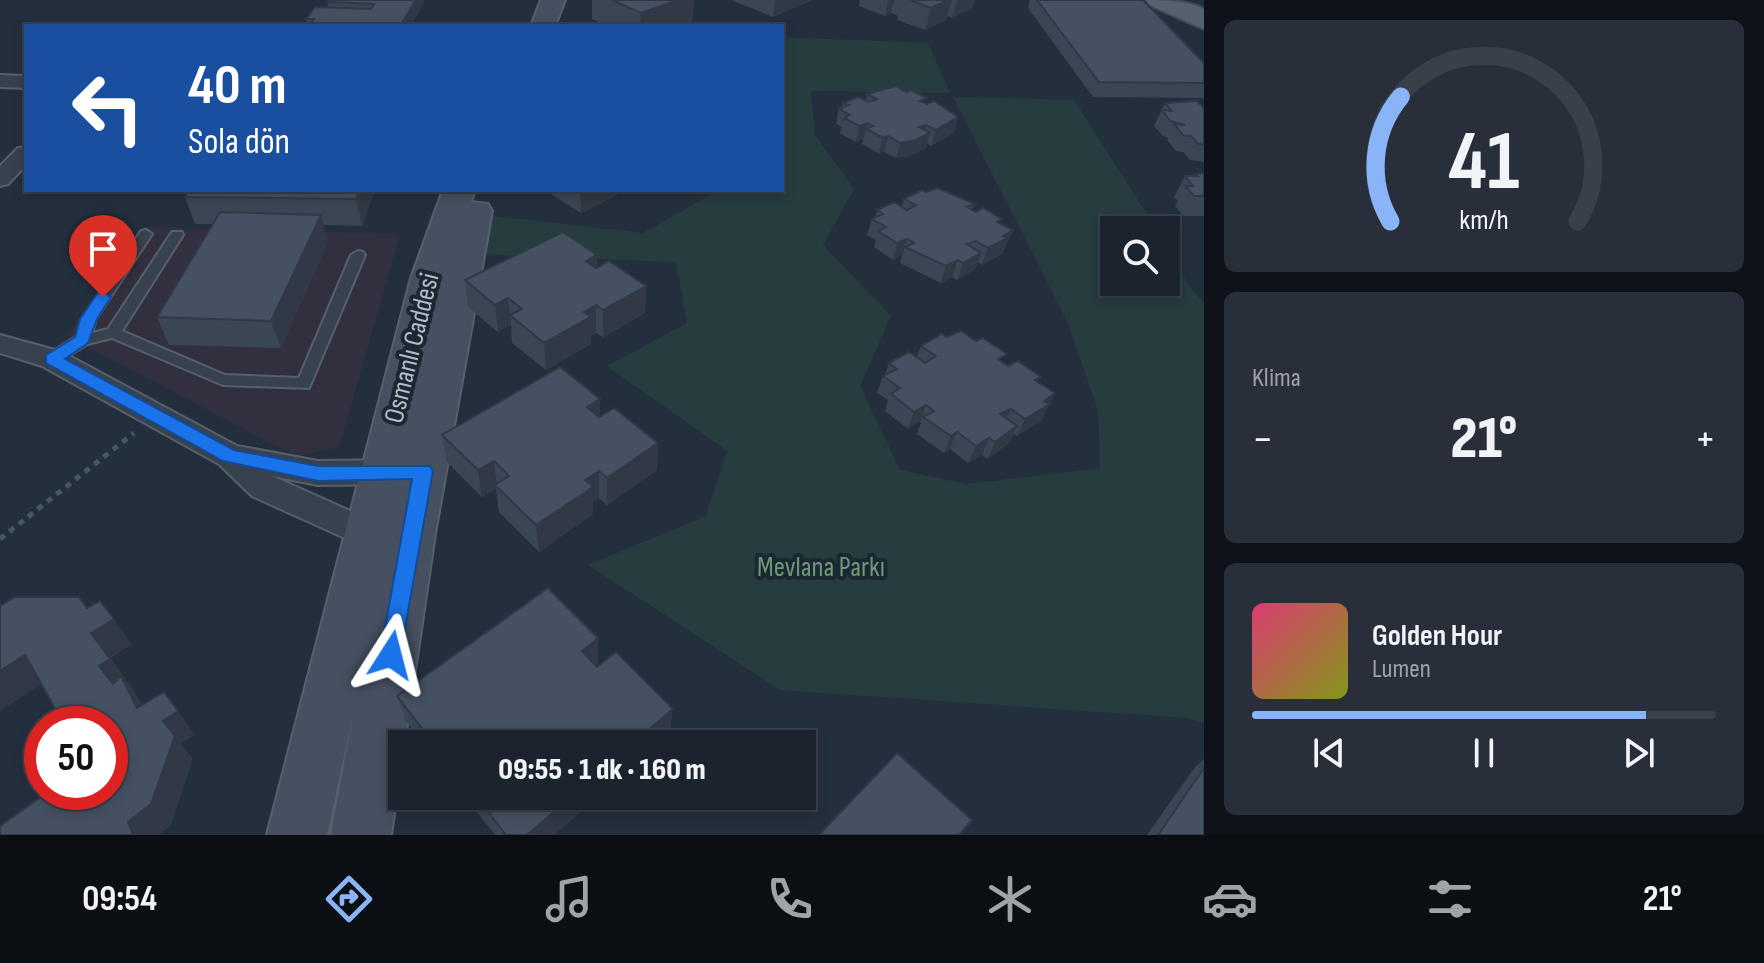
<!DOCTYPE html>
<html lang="tr">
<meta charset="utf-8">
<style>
body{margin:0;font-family:"Sofia Sans Condensed",sans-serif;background:#282f3a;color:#f1f3f6;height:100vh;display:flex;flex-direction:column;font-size:30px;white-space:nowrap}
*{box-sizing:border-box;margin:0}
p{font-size:26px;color:#a0a4aa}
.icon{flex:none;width:44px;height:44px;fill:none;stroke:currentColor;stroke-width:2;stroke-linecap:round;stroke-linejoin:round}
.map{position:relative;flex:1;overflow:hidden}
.side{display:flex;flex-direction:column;gap:20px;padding:20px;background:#0f1319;width:560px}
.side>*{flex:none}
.banner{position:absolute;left:24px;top:24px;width:760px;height:168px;border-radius:0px;box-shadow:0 4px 12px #0003,0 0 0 2px #39404a;background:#1a4fa0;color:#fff;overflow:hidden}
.tools{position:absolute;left:1100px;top:216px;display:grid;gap:16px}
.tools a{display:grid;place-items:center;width:80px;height:80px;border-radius:0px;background:#1b232e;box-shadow:0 4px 12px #0003,0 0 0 2px #39404a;font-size:40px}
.speed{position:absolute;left:24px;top:706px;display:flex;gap:16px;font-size:40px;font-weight:700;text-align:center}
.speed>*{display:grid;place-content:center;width:104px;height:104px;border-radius:50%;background:#1b232e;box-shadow:0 4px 12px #0003,0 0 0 2px #39404a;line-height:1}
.speed .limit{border:12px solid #d22;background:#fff;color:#111}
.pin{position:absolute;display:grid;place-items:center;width:68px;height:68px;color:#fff;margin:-82px -34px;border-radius:50% 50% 50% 0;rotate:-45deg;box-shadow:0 0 8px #0007}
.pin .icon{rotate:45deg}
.me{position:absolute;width:88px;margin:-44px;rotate:9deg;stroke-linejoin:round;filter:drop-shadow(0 0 6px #0008)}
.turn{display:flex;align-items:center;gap:28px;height:168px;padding:0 32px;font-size:36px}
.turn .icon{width:104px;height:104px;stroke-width:2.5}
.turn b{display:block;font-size:56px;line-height:68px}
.big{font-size:60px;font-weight:800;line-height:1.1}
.side .tile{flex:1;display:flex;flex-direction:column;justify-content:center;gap:12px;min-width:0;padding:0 28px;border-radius:12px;background:#282f3a}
.side .dial{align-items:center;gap:0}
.dial svg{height:208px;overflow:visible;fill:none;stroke:#39404a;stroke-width:7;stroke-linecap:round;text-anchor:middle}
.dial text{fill:#f1f3f6;stroke:none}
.song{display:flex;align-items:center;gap:24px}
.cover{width:96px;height:96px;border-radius:12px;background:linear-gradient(135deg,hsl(340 70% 55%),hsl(70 70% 35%))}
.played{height:8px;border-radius:4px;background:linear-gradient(90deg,#8ab4f8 85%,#39404a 85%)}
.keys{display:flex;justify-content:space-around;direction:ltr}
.heat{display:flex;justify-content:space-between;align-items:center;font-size:44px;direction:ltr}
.trip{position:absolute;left:388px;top:730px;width:428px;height:80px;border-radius:0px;background:#1b232e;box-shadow:0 4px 12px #0003,0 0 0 2px #39404a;font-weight:800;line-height:80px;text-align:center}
.tabs{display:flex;height:128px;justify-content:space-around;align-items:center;background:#0b0e12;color:#a0a4aa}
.tabs .icon{width:56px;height:56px}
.tabs .on{color:#8ab4f8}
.tabs b{font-size:36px;color:#f1f3f6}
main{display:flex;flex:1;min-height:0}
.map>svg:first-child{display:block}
.medical{fill:#32303f}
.green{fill:#263c3f}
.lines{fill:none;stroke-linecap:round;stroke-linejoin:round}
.service-casing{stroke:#565f6c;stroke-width:4}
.minor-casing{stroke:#565f6c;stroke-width:4}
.secondary-casing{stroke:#565f6c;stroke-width:4}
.primary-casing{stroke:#414a57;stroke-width:4}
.path{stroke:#44595c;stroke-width:5;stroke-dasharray:6 6;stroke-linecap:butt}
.service{fill:#38414e;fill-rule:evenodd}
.minor{fill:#38414e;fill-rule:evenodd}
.secondary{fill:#465061;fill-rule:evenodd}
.primary{fill:#56606e;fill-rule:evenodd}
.wall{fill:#3b4654}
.shaded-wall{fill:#303945}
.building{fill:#455162;stroke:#303945;stroke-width:2}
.route{fill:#1a73e8;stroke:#114b97;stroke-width:2}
.labels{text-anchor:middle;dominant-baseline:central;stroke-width:8;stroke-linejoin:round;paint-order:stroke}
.street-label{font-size:28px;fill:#b4bcc9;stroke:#1d2633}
.park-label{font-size:28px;fill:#6b9a76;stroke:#1d2633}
</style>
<main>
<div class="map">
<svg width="1204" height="835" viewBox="0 0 1204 835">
<rect width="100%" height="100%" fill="#242f3e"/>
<!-- medical -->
<path class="medical" d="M145,227L400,234L339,447L302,455L282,449L67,336Z"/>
<!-- green -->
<path class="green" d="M782,37L928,43L950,93L811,91L815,135L854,189L823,245L891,316L860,386L900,470L967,484L1100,468L1098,411L1068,323L953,97L1074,100L1157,230H1114V282H1166V245L1192,290L1204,302V723L1187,718L780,690L588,565L706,516L727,451L607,366L687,323L676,262L480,254L487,215L643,233L719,190H782Z"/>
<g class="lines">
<!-- service casing -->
<g class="service-casing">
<path id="service" d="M146,230L152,234L96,319L92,333L108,329L172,232H182L183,235L122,331L225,375L299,378L351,255L358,251L363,252L365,255L309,388L223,385L112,338L87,344L57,363H47L44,359L47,355L76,337L82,319L141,231Z"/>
</g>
<!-- minor casing -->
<g class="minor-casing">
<g id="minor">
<path d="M0,75L26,76V88L0,87Z"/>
<path d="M26,147V165L8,184L0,186V166L18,148Z"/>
<path d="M0,335L62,352L237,446L318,461L403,460L414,463L419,472L414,481L403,484L318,485L272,476L370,520L396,524L401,534L396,544L367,548L252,496L219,464L42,366L0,353Z"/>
</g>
</g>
<!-- secondary casing -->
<g class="secondary-casing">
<g id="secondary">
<path d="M541,0H565L555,26H531Z"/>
<path d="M443,190H475L471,202L488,204L492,211L435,534L391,835H331L354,709L327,835H267L411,278Z"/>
</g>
</g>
<!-- primary casing -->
<g class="primary-casing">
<path id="primary" d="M1146,0C1166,0 1186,0 1204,9V29L1149,5Z"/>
</g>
<!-- path -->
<path class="path" d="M0,539L134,433"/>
<!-- service -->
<use href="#service" class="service"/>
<!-- minor -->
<use href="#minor" class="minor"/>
<!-- secondary -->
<use href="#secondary" class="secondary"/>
<!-- primary -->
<use href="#primary" class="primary"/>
</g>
<!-- wall -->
<g class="wall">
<path d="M327,0H424V3L308,26L306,19L328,7Z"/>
<path d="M592,0H694L692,22L683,26H607L592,19Z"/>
<path d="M731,0H812L773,17Z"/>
<path d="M860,0H975L972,8L952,18L948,16L946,20L925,30L897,20L898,16L891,13L885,16L859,6Z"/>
<path d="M1030,0H1143L1204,63V98L1093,97L1028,8Z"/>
<path d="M867,94L926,103L958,117L954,133L931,146L927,143L925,149L909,156L896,158L884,152L879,154L862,144L863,139L856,142L840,133L842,127L836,124L839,109L842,108L843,103L866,101Z"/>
<path d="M1165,103L1204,108V162L1190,160L1183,152L1176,151L1167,140L1168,138L1163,136L1154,126Z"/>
<path d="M1204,173V216H1183L1175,206L1178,201L1174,197L1185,176H1194L1196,174Z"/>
<path d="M189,190H375L362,226L323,225L328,242L281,348L169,345L157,317L213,224H195L185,197Z"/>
<path d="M552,190H617V195L581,213L552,195Z"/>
<path d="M926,192L975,204L972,210L1013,230L1002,254L982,265L978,262L975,269L957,280L952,277L941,283L900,263L902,255L893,260L874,247L876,240L867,235L872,219L875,218L877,210L901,207L904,199Z"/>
<path d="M597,255V267L646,286L645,313L603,337L596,333L591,336V344L546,370L512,343L511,325L498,332L468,307L465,280Z"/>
<path d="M947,337L1003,363L1055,393L1041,421L1017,436L1014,434L1009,443L988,459L982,455L968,463L950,449L944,453L917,434L921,423L920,422L908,429L885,411L888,400L877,393L883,376L885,375L889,363L917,357L921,346Z"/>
<path d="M600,399V416L658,443L657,470L607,505L599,498L593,502V514L539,552L499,512L496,489L482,497L447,462L442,435Z"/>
<path d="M598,638V663L596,665L670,732L657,744H424L405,720L397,696Z"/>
<path d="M1204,759V835H1147L1195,767Z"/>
<path d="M467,796H589V804L554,835H495L468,800Z"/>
</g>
<!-- shaded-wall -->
<g class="shaded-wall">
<path d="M416,0H424V3L411,26H400Z"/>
<path d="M678,0H694L692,22L683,26H640L641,13Z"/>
<path d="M775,0H812L773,17Z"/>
<path d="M888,0H894L891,13L885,16Z"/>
<path d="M946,0H952L946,20L925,30L931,8Z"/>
<path d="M957,0H975L972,8L952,18Z"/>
<path d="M958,117L954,133L931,146L936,130Z"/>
<path d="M868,123L863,139L856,142L859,126Z"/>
<path d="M926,125L923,136L930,133L925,149L909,156L896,158L900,143L919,127Z"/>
<path d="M888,136L884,152L879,154L883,138Z"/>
<path d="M360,190H375L362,226L356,199Z"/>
<path d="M580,190H617V195L581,213Z"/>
<path d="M321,215L328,242L281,348L271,321Z"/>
<path d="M1013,230L1002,254L982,265L988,248L1003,236Z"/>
<path d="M907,239L902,255L893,260L897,243Z"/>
<path d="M981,253L975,269L957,280L963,263Z"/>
<path d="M597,255V282L586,261Z"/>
<path d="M958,260L952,277L941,283L946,266Z"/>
<path d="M646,286L645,313L603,337V310Z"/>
<path d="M508,298L511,325L498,332L495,305Z"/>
<path d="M596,305V333L591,336V344L546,370L544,343L584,312Z"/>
<path d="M1055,393L1041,421L1017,436L1025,419L1044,401Z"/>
<path d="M600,399V427L587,407Z"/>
<path d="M926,405L920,422L908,429L914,412Z"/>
<path d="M1011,409L1003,426L1000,414Z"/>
<path d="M1017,426L1009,443L988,459L995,442Z"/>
<path d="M957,432L950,449L944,453L951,436Z"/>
<path d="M989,438L982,455L968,463L976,446Z"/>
<path d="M658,443L657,470L607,505V478Z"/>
<path d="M494,461L497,487L495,485L496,489L482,497L478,470Z"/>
<path d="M599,471V498L593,502V514L539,552L536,525L585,480Z"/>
<path d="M114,619L132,644L111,658L140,700L155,731L119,690L99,666L91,633Z"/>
<path d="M598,638V663L583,675L582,651Z"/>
<path d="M25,655L47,680L0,711V671Z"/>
<path d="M673,709L670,732L657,744H632Z"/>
<path d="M178,711L195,735L181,744L193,759L171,825L159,835H132L128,822L163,721Z"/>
<path d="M461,738L462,744H453Z"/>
<path d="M572,796H589V804L554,835H527Z"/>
</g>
<!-- building -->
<g class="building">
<path d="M328,0H416L400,26H309L314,19H306L315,7L371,9L374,4L327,2Z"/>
<path d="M612,0H678L641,13Z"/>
<path d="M910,0H948L931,8Z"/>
<path d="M1037,0H1143L1204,63V83L1099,82Z"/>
<path d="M896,86L906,92L911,90L927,98L920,101L927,104L934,101L958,117L936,130L926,125L919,127L930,133L913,141L900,143L888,136L883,138L866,129L873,126L868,123L859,126L844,118L850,115L839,109L849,105L843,103L858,97L869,102L877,99L867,94Z"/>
<path d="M1197,101L1204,108V145L1198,144L1191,136H1184L1174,124L1185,125L1170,121L1162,110L1172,111L1165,103Z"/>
<path d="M1204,173V196H1194L1186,186H1193L1185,176H1198L1196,174Z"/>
<path d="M937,188L975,204L967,207L976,212L983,208L1002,219L997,222L1013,230L1003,236L1008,238L988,248L976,241L967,244L981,253L963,263L958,260L946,266L905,247L914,243L907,239L897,243L878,231L886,227L872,219L883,214L877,210L894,202L907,210L916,205L904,199L922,190L926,192Z"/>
<path d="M189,190H360L356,199L185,197Z"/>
<path d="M220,212L321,215L271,321L157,317Z"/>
<path d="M563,232L597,255L586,261L596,268L609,261L646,286L603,310L596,305L584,312L591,317L544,343L510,315L522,309L508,298L495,305L465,280Z"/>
<path d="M961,331L976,341L983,338L1007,354L998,359L1008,366L1018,361L1041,377L1035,380L1055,393L1044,401L1050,404L1025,419L1011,409L1000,414L1017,426L995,442L989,438L976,446L957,432L951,436L923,417L934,411L926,405L914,412L891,394L900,388L883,376L897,369L889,363L909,352L925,363L936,356L921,346L942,334L947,337Z"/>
<path d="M560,367L600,399L587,407L599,417L614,408L658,443L607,478L599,471L585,480L593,487L536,525L495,485L509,476L494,461L478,470L442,435Z"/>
<path d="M548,588L598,638L582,651L597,667L616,652L673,709L632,744H466L461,738L453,744H434L397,696Z"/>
<path d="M15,597H79L87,608L100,601L114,619L91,633L110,659L99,666L113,684L121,676L137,708L164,692L178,711L163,721L175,736L151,804L128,822L133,834L132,835H0V826L48,792H110V724H64L25,655L0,671V606Z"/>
<path d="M897,753L972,820L959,835H819Z"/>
<path d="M1204,768V835H1158Z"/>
<path d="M476,796H572L527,835H506Z"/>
</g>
<!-- route -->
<path class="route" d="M103,292L111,297L97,319L88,343L65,359L234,450L318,466H430L433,471L399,662L391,665L383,662L380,655L412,479L318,481L223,461L46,363V355L75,337L80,319L97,294Z"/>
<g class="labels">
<!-- street labels -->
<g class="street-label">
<text transform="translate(412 348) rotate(-76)">Osmanlı Caddesi</text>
</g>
<!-- park labels -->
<g class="park-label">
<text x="821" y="567">Mevlana Parkı</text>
</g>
</g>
</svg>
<div class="tools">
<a><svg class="icon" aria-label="search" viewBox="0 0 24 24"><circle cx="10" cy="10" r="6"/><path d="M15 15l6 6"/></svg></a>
</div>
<div class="speed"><div class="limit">50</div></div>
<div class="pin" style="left:103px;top:297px;background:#d93025"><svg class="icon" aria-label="arrive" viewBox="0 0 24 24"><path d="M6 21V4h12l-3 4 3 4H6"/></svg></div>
<svg class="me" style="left:391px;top:655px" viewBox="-20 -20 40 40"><path d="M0-17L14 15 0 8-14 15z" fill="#1a73e8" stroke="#fff" stroke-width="4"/></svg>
<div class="trip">09:55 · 1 dk · 160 m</div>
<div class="banner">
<div class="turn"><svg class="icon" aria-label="left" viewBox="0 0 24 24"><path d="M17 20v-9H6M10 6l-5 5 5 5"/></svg><div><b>40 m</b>Sola dön</div></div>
</div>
</div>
<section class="side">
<div class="tile dial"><svg viewBox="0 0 100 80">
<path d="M14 69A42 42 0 1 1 86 69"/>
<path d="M14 69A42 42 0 0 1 18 21" stroke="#8ab4f8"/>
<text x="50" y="56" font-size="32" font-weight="700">41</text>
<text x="50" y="72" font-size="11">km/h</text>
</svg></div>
<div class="tile"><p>Klima</p>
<div class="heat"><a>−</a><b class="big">21°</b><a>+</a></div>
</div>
<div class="tile">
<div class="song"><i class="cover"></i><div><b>Golden Hour</b><p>Lumen</p></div></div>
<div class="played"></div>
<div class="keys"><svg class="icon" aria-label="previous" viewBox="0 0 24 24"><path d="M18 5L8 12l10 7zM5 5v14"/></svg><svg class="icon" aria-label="pause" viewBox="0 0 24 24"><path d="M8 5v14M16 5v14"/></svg><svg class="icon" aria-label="next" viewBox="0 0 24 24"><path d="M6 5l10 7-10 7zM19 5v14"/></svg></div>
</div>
</section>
</main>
<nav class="tabs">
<b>09:54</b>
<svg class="icon on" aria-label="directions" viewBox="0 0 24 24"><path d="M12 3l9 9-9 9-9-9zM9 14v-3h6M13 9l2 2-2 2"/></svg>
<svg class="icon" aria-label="music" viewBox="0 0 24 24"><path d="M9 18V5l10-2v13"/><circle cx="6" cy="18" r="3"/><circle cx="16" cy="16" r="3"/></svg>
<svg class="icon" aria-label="phone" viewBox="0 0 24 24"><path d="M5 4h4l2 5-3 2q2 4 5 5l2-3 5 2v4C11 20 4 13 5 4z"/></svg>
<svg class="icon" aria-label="climate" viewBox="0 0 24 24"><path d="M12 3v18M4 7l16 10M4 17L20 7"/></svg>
<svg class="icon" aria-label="car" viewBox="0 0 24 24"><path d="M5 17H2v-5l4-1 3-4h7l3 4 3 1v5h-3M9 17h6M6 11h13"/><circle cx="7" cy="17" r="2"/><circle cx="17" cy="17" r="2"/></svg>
<svg class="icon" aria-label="filters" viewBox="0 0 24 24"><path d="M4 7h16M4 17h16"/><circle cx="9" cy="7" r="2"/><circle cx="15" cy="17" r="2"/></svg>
<b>21°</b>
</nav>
